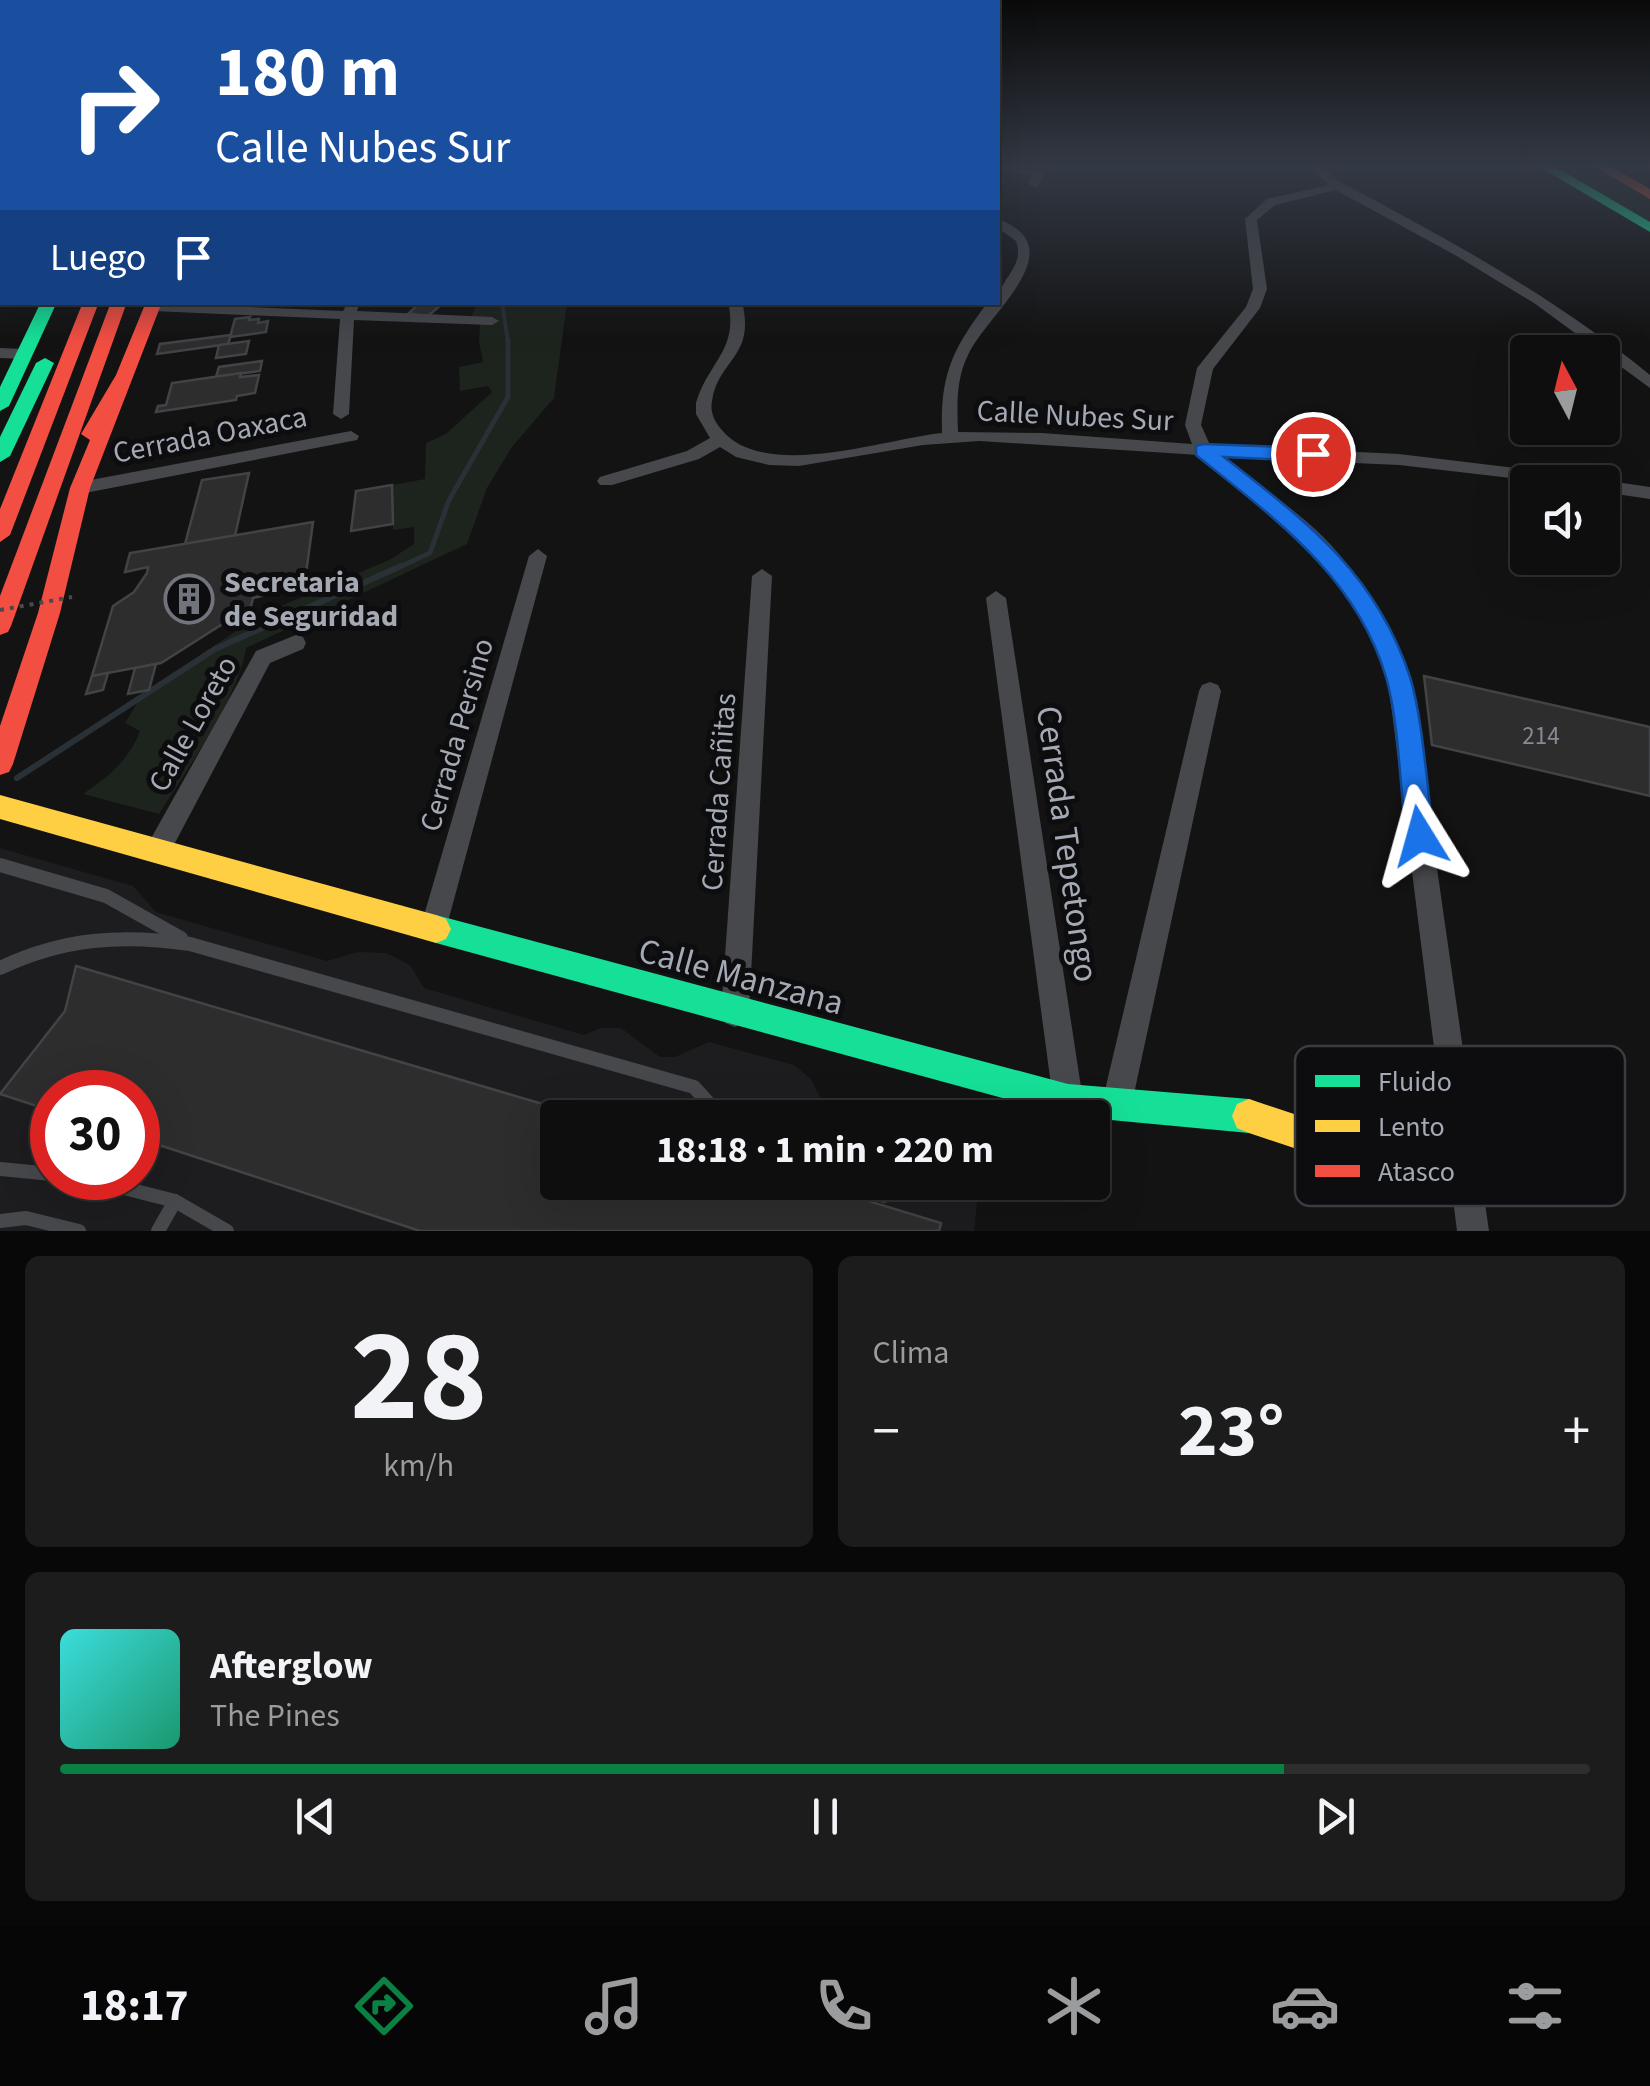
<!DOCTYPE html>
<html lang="es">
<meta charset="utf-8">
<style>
body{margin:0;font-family:"Source Sans 3",sans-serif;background:#1c1c1c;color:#f1f3f6;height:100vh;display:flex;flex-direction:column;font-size:38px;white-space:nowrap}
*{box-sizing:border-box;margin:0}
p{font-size:32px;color:#9b9c9e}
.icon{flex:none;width:55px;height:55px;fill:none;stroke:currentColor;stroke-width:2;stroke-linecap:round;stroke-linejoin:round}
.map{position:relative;height:1231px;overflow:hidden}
.panel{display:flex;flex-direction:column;gap:25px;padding:25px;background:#080808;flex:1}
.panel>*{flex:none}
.top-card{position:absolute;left:0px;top:0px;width:1000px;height:305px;box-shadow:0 10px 40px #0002,0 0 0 2px #2e2e2e;background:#1a4fa0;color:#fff;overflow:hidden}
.needle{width:65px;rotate:353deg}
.controls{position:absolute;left:1510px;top:335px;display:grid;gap:20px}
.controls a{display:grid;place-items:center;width:110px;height:110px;border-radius:10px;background:#0e0e0e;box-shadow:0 10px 40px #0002,0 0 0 2px #2e2e2e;font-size:50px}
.speed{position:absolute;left:30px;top:1070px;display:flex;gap:20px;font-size:50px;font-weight:700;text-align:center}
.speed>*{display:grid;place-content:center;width:130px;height:130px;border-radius:50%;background:#0e0e0e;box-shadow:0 10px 40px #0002,0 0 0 2px #2e2e2e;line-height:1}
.speed .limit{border:15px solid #d22;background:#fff;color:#111}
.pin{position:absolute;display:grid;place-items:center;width:85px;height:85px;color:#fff;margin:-42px;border:5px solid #fff;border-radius:50%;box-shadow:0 2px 10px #0007}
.me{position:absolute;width:110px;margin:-55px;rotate:352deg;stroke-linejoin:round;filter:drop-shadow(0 0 8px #0008)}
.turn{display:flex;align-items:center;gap:35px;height:210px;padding:0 50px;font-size:45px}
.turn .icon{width:130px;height:130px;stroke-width:2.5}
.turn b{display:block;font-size:70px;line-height:85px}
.then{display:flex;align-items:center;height:95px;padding:0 50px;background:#0003;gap:20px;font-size:38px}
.big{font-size:75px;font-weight:700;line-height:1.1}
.panel .card{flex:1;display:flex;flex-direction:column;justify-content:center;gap:15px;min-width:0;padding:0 35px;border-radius:15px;background:#1c1c1c}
.panel .dial{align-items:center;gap:0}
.dial b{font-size:130px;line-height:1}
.song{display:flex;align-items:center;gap:30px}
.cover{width:120px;height:120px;border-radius:15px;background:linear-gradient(135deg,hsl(180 70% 55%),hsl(160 70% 35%))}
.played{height:10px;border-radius:5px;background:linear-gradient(90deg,#0b8043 80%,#2e2e2e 80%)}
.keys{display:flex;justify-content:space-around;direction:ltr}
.heat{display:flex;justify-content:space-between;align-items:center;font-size:55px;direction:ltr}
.panel .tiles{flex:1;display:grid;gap:25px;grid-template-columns:1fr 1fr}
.card:last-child{grid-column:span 2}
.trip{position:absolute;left:540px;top:1100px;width:570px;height:100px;border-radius:10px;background:#0e0e0e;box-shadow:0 10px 40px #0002,0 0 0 2px #2e2e2e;font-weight:700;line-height:100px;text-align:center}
.dock{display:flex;height:160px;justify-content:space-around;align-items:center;background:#060606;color:#9b9c9e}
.dock .icon{width:70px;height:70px}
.dock .active{color:#0b8043}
.dock b{font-size:45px;color:#f1f3f6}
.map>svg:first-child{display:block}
.built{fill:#1d1d1f;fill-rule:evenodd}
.green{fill:#1d231d}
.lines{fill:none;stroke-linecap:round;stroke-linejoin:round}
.stream-far2{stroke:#293036;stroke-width:4}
.stream-far1{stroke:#293036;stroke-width:5}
.stream{stroke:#293036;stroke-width:6}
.building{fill:#2d2d2e;stroke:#424346;stroke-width:2.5}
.lane{stroke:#47484c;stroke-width:14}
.street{fill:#47484c;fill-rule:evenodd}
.fast{fill:#16e098;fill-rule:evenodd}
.slow{fill:#ffcf43;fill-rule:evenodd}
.jam{fill:#f24e42;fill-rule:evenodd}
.path-bridge{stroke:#494a4e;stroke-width:4;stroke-dasharray:4 6;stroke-linecap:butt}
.route{fill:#1a73e8;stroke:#114b97;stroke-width:2.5}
.labels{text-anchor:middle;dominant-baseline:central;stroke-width:10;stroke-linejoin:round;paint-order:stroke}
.number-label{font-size:25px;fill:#868a92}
.street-label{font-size:30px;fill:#a4a9b4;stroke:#0d0d0f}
.poi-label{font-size:30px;font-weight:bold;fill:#a4a9b4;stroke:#0d0d0f;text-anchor:start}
.near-street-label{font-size:35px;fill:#a4a9b4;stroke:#0d0d0f}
.key{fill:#0d0d0f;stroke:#3a3c41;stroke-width:2.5}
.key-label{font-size:28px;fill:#a4a9b4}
</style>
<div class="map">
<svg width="1650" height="1231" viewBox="0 0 1650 1231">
<rect width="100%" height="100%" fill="#131313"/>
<!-- built -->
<path class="built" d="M0,848L133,886L156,912L327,961L358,952L386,953L410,965L424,988L584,1035L601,1028H621L660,1057H675L709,1042L794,1065L811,1079L820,1097L880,1117L558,1118V1182L979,1183L974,1231H0ZM52,1092H138V1178H52Z"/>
<!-- green -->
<g class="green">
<path d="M1548,166H1595L1650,198V226Z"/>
<path d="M477,303H567L554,398L512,447L487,488L467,544L246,648C239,697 186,771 159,814L83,794C108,777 129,760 140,731L125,723L142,695L239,629L281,606L391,559L414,544V527L393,530L392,485L425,479L426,443L446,434L492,392L488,386L460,391L459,367L483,362L479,342L480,323L470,321Z"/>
</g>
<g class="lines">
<!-- stream-far2 -->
<path class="stream-far2" d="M502,302L508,343"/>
<!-- stream-far1 -->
<path class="stream-far1" d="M395,569L430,553L449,500L508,397V340"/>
<!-- stream -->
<path class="stream" d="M17,778L215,649L401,566"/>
</g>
<!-- building -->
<g class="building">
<path d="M421,302L443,303L427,317L409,313Z"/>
<path d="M250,317L249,320L259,319L258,323L268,321L266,332L230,337L235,319Z"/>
<path d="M231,335L228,344L157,354L160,344Z"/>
<path d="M249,341L246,354L216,358L219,345Z"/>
<path d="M262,361L260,371L216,377L219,367Z"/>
<path d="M241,373L240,377L259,375L255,393L237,396L236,400L156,412L158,406L166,405L172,383Z"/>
<path d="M249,473L235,536L185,544L202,480Z"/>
<path d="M392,485L393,524L351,531L356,491Z"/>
<path d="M313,522L306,574L270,580L267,595L253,598L251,606L161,663L92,676L113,606L134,592L147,573L148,567L125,572L130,553Z"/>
<path d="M156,664L149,690L128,694L135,668Z"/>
<path d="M108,673L103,690L86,694L92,676Z"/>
<path d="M1424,676L1650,727V796L1432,745Z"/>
<path d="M76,966L590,1118H558V1182H806L941,1223L939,1231H420L138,1138V1092H52V1111L0,1094L65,1011Z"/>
</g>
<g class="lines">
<!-- lane -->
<g class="lane">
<path d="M0,865L106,896L181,938"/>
<path d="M0,968C63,938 122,934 190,944L694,1087L722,1118"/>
<path d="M0,1169L52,1174"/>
<path d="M85,1178L175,1201L227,1231"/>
<path d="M883,1182L884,1196"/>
<path d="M0,1221L26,1218L79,1231"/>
<path d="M158,1231L175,1201"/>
</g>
<!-- street -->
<g class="street">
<path d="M998,166L1034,169L1045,174L1038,187L1034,188L1028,184L1032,175L998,170Z"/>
<path d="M1308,166H1321L1342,183C1450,240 1556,298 1650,375V388L1534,303L1455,255L1336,190L1275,205L1257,220L1267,289L1260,308L1213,369L1201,425L1210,445L1399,454L1582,476L1591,482H1545L1399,465L1223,457C1253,481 1286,503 1315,529C1359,569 1388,626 1410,680L1489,1231H1457L1388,680L1371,633L1329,569L1302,539L1199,455L979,441L923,445L799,466L769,465L736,457L720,447L699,459L612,485H600L597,481L600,477L687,451L710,438L696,414V403C708,362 739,350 728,302H742C756,357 718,359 712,401C710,412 714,421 721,429C763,482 884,439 942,433C940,374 953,348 988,302H998C998,279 1026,267 1016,241L998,228V219C1076,248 987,314 968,355C956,379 957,405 958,432L1042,433L1192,444L1185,425L1197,368L1246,307L1253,289L1245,219L1267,199L1329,185Z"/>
<path d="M2,175V183L0,184V176Z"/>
<path d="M0,215L2,216V224L0,223Z"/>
<rect x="0" y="284" width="2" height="9"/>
<path d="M348,302H360L357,311L492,317L499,321L492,325L354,320L349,414L341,419L333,414L340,319L153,311L146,307L153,303L343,311Z"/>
<path d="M0,348L24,349L32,354L24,359L0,358Z"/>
<path d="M351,431L359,436L357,440L80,494L71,488L80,482Z"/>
<path d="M1602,480L1650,487V499L1602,492V482H1595Z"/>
<path d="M538,549L547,556L446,929L442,938L433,942L424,938L420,929L529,556Z"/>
<path d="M762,569L772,576L749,1013L745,1023L735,1027L725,1023L721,1013L752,576Z"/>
<path d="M996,591L1006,598L1083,1100L1078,1110L1068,1115L1058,1110L1053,1100L986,598Z"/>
<path d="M296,635L303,637L306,643L303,649L270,663L167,858L158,861L149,858L146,850L149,842L256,651Z"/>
<path d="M1210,682L1218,685L1221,691L1132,1103L1127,1113L1117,1118L1107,1113L1102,1103L1199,691L1202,685Z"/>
</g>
<!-- fast -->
<g class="fast">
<path d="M1538,166H1554L1650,222V232Z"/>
<path d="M41,302H57L9,406L0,411V387Z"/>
<path d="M45,358L54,363L10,456L0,462V437L36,363Z"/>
<path d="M436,915L1068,1084L1249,1099L1261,1104L1266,1116L1261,1128L1249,1133L1068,1116L436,943L426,939L421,929L426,919Z"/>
</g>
<!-- slow -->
<g class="slow">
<path d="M0,795L436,915L446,919L451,929L446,939L436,943L0,819Z"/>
<path d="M1249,1099L1468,1172L1480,1177L1485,1189L1480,1201L1468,1206L1249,1133L1237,1128L1232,1116L1237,1104Z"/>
</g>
<!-- jam -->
<g class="jam">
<path d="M1594,166H1610L1650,189V199Z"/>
<path d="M83,302H99L10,535L0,542V509Z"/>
<path d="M111,302H127L11,626L8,632L0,635V596Z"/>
<path d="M146,302H162L90,488L60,613L13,764L9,772L0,775V726L38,613L70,488L90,440L81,434L116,375Z"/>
</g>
<!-- path-bridge -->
<path class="path-bridge" d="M0,610L72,597"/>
</g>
<!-- sky -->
<linearGradient id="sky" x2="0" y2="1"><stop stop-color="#0a0a0a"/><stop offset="0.49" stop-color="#333944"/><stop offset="1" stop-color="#333944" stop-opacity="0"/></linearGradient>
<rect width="1650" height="339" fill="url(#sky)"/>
<!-- route -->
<path class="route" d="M1203,444L1313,448L1322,454L1313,461L1224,457C1307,522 1375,572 1410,677C1423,719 1427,790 1434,836L1430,845L1420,849L1410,845L1406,836C1400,788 1399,722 1386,677C1356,576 1274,518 1196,455V446Z"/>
<!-- icons -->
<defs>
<g id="building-ring" transform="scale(2.5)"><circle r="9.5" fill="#0d0d0f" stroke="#71747c" stroke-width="1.5"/><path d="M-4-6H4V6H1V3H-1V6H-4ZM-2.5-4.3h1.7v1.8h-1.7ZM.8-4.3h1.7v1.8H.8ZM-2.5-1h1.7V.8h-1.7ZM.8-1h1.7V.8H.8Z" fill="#71747c"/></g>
</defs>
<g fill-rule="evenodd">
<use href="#building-ring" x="189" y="599"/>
</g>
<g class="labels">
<!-- number labels -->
<g class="number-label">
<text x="1541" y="736">214</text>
</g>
<!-- street labels -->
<g class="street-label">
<text transform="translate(1075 416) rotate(3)">Calle Nubes Sur</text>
<text transform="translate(210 435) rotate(-11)">Cerrada Oaxaca</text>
<text transform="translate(193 724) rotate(-61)">Calle Loreto</text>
<text transform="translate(457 735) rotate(-74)">Cerrada Persino</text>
<text transform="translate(719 792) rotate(-86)">Cerrada Cañitas</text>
</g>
<!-- poi labels -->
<g class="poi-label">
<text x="224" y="582">Secretaria<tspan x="224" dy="34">de Seguridad</tspan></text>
</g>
<!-- near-street labels -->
<g class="near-street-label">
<text transform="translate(1067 844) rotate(82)">Cerrada Tepetongo</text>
<text transform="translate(741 977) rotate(15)">Calle Manzana</text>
</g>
</g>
<!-- legend -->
<rect x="1295" y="1046" width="330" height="160" rx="15" class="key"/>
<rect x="1315" y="1075" width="45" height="12" fill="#16e098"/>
<rect x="1315" y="1120" width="45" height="12" fill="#ffcf43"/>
<rect x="1315" y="1165" width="45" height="12" fill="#f24e42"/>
<g class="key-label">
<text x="1378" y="1091">Fluido</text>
<text x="1378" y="1136">Lento</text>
<text x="1378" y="1181">Atasco</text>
</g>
</svg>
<div class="controls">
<a><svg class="needle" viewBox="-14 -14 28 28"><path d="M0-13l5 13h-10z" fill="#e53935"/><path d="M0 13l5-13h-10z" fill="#9b9c9e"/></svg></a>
<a><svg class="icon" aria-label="sound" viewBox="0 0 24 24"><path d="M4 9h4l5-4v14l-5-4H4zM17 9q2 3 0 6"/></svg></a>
</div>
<div class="speed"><div class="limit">30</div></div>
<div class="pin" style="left:1313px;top:454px;background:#d93025"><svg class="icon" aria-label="arrive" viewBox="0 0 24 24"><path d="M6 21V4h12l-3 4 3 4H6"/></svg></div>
<svg class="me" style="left:1420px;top:836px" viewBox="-20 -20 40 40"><path d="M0-17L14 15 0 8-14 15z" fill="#1a73e8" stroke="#fff" stroke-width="4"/></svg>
<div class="trip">18:18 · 1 min · 220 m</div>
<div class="top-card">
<div class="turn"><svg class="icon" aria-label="right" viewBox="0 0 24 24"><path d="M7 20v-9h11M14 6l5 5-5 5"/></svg><div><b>180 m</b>Calle Nubes Sur</div></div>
<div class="then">Luego<svg class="icon" aria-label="arrive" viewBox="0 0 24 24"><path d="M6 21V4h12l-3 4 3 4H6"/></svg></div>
</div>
</div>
<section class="panel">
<div class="tiles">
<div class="card dial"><b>28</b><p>km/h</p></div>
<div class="card"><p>Clima</p>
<div class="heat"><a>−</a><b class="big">23°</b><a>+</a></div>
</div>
<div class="card">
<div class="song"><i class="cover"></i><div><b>Afterglow</b><p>The Pines</p></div></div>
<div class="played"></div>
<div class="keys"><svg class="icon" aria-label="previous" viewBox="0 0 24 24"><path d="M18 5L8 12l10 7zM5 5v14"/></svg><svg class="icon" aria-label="pause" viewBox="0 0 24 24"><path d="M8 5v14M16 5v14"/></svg><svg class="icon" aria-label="next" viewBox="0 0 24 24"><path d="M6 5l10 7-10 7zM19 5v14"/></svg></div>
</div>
</div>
</section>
<nav class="dock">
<b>18:17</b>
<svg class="icon active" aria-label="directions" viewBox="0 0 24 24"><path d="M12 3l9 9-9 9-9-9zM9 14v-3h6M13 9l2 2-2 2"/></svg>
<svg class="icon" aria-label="music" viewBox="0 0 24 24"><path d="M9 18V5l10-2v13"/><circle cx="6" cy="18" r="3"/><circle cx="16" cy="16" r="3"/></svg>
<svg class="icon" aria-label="phone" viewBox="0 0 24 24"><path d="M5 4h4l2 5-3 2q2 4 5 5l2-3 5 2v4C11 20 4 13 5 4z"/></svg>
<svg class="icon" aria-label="climate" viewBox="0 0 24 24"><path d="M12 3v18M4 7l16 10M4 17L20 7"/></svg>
<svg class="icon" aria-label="car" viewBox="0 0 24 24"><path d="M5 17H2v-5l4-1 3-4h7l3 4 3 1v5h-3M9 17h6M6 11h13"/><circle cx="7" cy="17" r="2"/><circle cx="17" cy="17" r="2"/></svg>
<svg class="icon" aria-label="filters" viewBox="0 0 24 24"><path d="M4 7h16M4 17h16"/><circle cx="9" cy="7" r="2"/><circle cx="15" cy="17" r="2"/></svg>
</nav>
